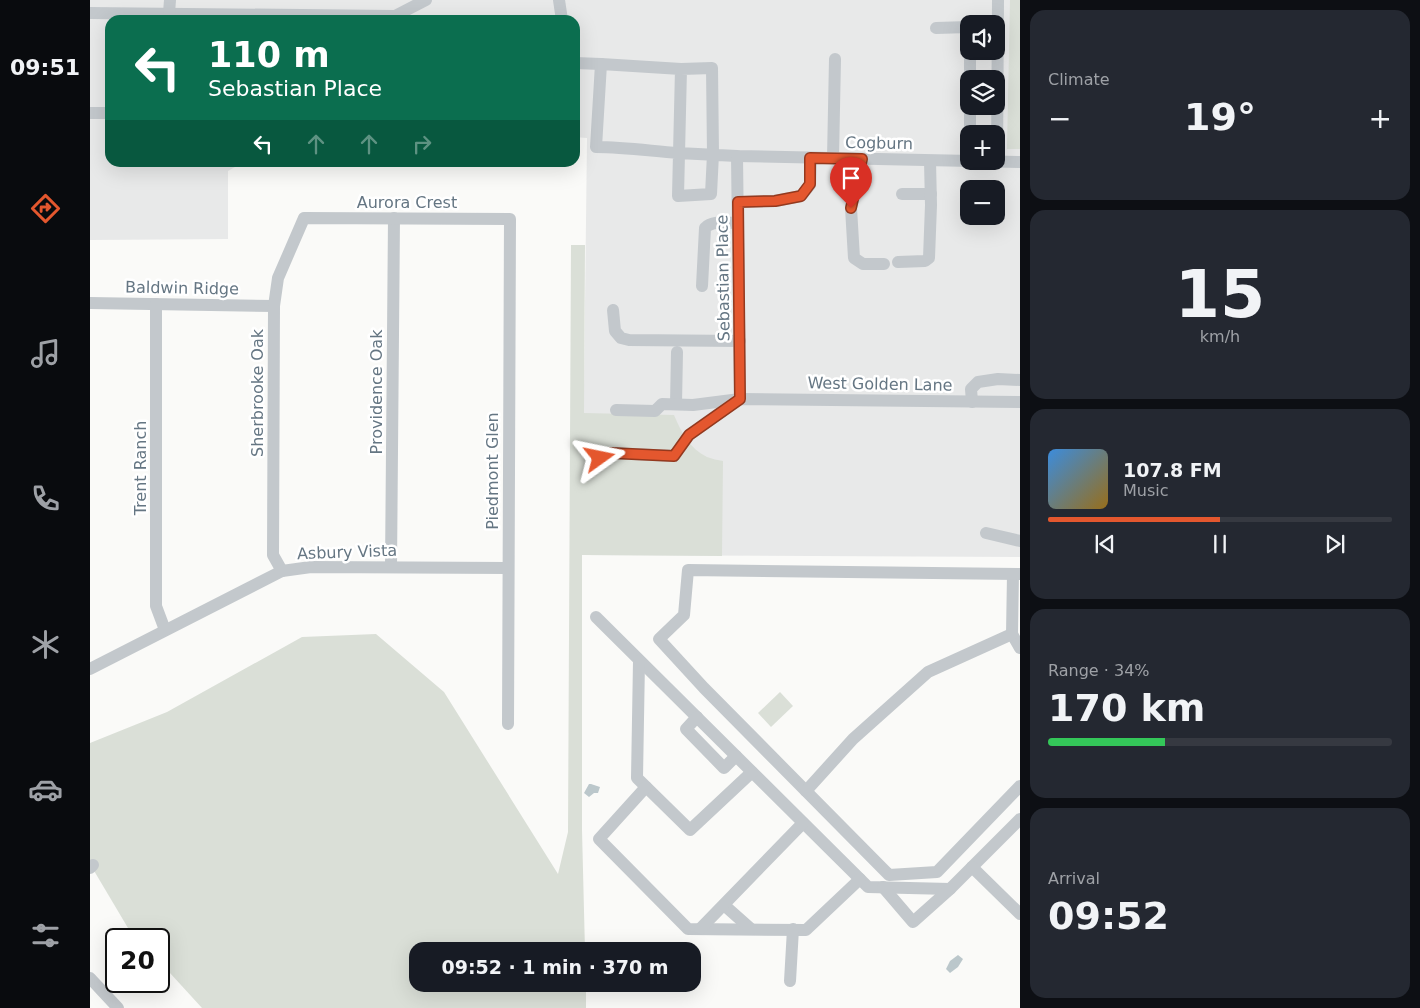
<!DOCTYPE html>
<meta charset="utf-8">
<style>
body{margin:0;font-family:"DejaVu Sans",sans-serif;background:#242831;color:#f1f3f6;height:100vh;display:flex;flex-direction:column;font-size:19px;white-space:nowrap}
*{box-sizing:border-box;margin:0}
p{font-size:16px;color:#9ea1a6}
.icon{flex:none;width:28px;height:28px;fill:none;stroke:currentColor;stroke-width:2;stroke-linecap:round;stroke-linejoin:round}
.map{position:relative;flex:1;overflow:hidden}
.drawer{display:flex;flex-direction:column;gap:10px;padding:10px;background:#0d0f14;width:400px}
.drawer>*{flex:none}
.top-card{position:absolute;left:15px;top:15px;width:475px;height:152px;border-radius:15px;box-shadow:0 5px 20px #0002;background:#0b6e4f;color:#fff;overflow:hidden}
.tools{position:absolute;left:870px;top:15px;display:grid;gap:10px}
.tools a{display:grid;place-items:center;width:45px;height:45px;border-radius:10px;background:#171b24;box-shadow:0 5px 20px #0002;font-size:25px}
.speed{position:absolute;left:15px;top:928px;display:flex;gap:10px;font-size:25px;font-weight:700;text-align:center}
.speed>*{display:grid;place-content:center;width:65px;height:65px;border-radius:50%;background:#171b24;box-shadow:0 5px 20px #0002;line-height:1}
.speed .limit{border:2px solid #111;border-radius:8px;background:#fff;color:#111}
.pin{position:absolute;display:grid;place-items:center;width:42px;height:42px;color:#fff;margin:-51px -21px;border-radius:50% 50% 50% 0;rotate:-45deg;box-shadow:0 0 5px #0007}
.pin .icon{rotate:45deg}
.me{position:absolute;width:55px;margin:-28px;rotate:78deg;stroke-linejoin:round;filter:drop-shadow(0 0 4px #0008)}
.turn{display:flex;align-items:center;gap:18px;height:105px;padding:0 20px;font-size:22px}
.turn .icon{width:65px;height:65px;stroke-width:2.5}
.turn b{display:block;font-size:35px;line-height:42px}
.lanes{display:flex;align-items:center;height:48px;padding:0 20px;background:#0003;justify-content:center;gap:25px;direction:ltr}
.lanes .off{opacity:.35}
.big{font-size:38px;font-weight:800;line-height:1.1}
.drawer .tile{flex:1;display:flex;flex-direction:column;justify-content:center;gap:8px;min-width:0;padding:0 18px;border-radius:15px;background:#242831}
.drawer .dial{align-items:center;gap:0}
.dial b{font-size:65px;line-height:1}
.song{display:flex;align-items:center;gap:15px}
.cover{width:60px;height:60px;border-radius:8px;background:linear-gradient(135deg,hsl(210 70% 55%),hsl(40 70% 35%))}
.played{height:5px;border-radius:2px;background:linear-gradient(90deg,#e4572e 50%,#363941 50%)}
.keys{display:flex;justify-content:space-around;direction:ltr}
.heat{display:flex;justify-content:space-between;align-items:center;font-size:28px;direction:ltr}
.charge{height:8px;border-radius:4px;background:linear-gradient(90deg,#34c759 34%,#363941 0)}
.trip{position:absolute;left:319px;top:942px;width:292px;height:50px;border-radius:15px;background:#171b24;box-shadow:0 5px 20px #0002;font-weight:800;line-height:50px;text-align:center}
main{display:flex;flex:1;min-height:0}
.tabs{display:flex;flex-direction:column;width:90px;justify-content:space-around;align-items:center;background:#090b0e;color:#9ea1a6}
.tabs .icon{width:35px;height:35px}
.tabs .selected{color:#e4572e}
.tabs b{font-size:22px;color:#f1f3f6}
.map>svg:first-child{display:block}
.built{fill:#e8e9e9;fill-rule:evenodd}
.green{fill:#dadfd7}
.water{fill:#bbc7cb}
.lines{fill:none;stroke-linecap:round;stroke-linejoin:round}
.minor{stroke:#c3c8cc;stroke-width:12}
.route-casing{stroke:#94391e;stroke-width:12}
.route{stroke:#e4572e;stroke-width:9}
.labels{text-anchor:middle;dominant-baseline:central;stroke-width:5;stroke-linejoin:round;paint-order:stroke}
.street-label{font-size:16px;fill:#657683;stroke:#fff}
</style>
<main>
<nav class="tabs">
<b>09:51</b>
<svg class="icon selected" aria-label="directions" viewBox="0 0 24 24"><path d="M12 3l9 9-9 9-9-9zM9 14v-3h6M13 9l2 2-2 2"/></svg>
<svg class="icon" aria-label="music" viewBox="0 0 24 24"><path d="M9 18V5l10-2v13"/><circle cx="6" cy="18" r="3"/><circle cx="16" cy="16" r="3"/></svg>
<svg class="icon" aria-label="phone" viewBox="0 0 24 24"><path d="M5 4h4l2 5-3 2q2 4 5 5l2-3 5 2v4C11 20 4 13 5 4z"/></svg>
<svg class="icon" aria-label="climate" viewBox="0 0 24 24"><path d="M12 3v18M4 7l16 10M4 17L20 7"/></svg>
<svg class="icon" aria-label="car" viewBox="0 0 24 24"><path d="M5 17H2v-5l4-1 3-4h7l3 4 3 1v5h-3M9 17h6M6 11h13"/><circle cx="7" cy="17" r="2"/><circle cx="17" cy="17" r="2"/></svg>
<svg class="icon" aria-label="filters" viewBox="0 0 24 24"><path d="M4 7h16M4 17h16"/><circle cx="9" cy="7" r="2"/><circle cx="15" cy="17" r="2"/></svg>
</nav>
<div class="map">
<svg width="930" height="1008" viewBox="0 0 930 1008">
<rect width="100%" height="100%" fill="#fafaf8"/>
<!-- built -->
<path class="built" d="M0,0H930V557L492,555L497,138L485,137V20H20V162L152,163L138,171V239L0,240ZM879,24H906V51H879ZM879,79H906V106H879ZM879,134H906V161H879ZM879,189H906V216H879Z"/>
<!-- green -->
<g class="green">
<path d="M920,0H930V149H917Z"/>
<path d="M481,245H495L494,413L584,415C591,432 600,449 617,457C622,459 628,460 633,461L632,556L492,555V830L495,951H328V984H496V1008H112L69,961V939H48L38,928L0,864V743L77,712L212,637L286,634L354,692L468,874L478,832Z"/>
<path d="M690,692L703,706L681,727L668,713Z"/>
</g>
<!-- water -->
<g class="water">
<path d="M499,784H501L510,787L508,793H504L499,797L494,793Z"/>
<path d="M868,955L873,959L868,967L860,973L856,969L860,961Z"/>
</g>
<g class="lines">
<!-- minor -->
<g class="minor">
<path d="M469,0L472,20"/>
<path d="M0,13L305,16L336,0"/>
<path d="M79,13L80,0"/>
<path d="M846,28L879,27"/>
<path d="M880,51V79"/>
<path d="M485,63L511,64"/>
<path d="M591,69L622,68L623,154L621,194L588,196L591,69L511,64L506,147C534,147 561,151 588,153C608,154 628,155 647,156L930,162"/>
<path d="M0,113H20"/>
<path d="M880,134V106"/>
<path d="M647,156L650,399"/>
<path d="M743,158L745,59"/>
<path d="M772,159L761,208L764,258L773,264H794"/>
<path d="M907,162L908,0"/>
<path d="M812,194H841"/>
<path d="M648,202L685,201L711,196L720,185L721,158"/>
<path d="M808,262L835,261L839,258L841,205L840,161"/>
<path d="M612,286L615,228C622,220 638,223 648,223"/>
<path d="M0,303L184,306"/>
<path d="M66,304V606L75,630"/>
<path d="M523,310L525,331L531,338L539,340L650,341"/>
<path d="M882,402L881,389L888,382L908,379L930,380"/>
<path d="M586,404L587,352"/>
<path d="M526,410L565,411L572,404L603,405L650,399L930,402"/>
<path d="M510,458L521,453L584,456L599,435L648,400"/>
<path d="M896,533L930,541"/>
<path d="M301,567L304,218"/>
<path d="M192,571L183,555L184,306L188,278L214,218L420,219L418,724"/>
<path d="M923,574L922,634L930,648"/>
<path d="M930,574L598,570L594,615L569,639L614,688L799,875L847,872L930,786"/>
<path d="M506,617L778,887L860,889L930,819"/>
<path d="M549,661L547,778L600,830L662,772"/>
<path d="M0,669L192,571L221,567L418,568"/>
<path d="M607,717L596,729L634,768L646,756"/>
<path d="M556,787L509,839L598,929L716,930L770,879"/>
<path d="M716,791L763,739L838,672L922,634"/>
<path d="M882,867L930,914"/>
<path d="M0,868L3,865"/>
<path d="M793,887L823,922L860,889"/>
<path d="M634,905L661,929"/>
<path d="M610,929L713,823"/>
<path d="M0,978L28,1008"/>
<path d="M700,981L703,929"/>
</g>
</g>
<g class="lines">
<!-- route casing -->
<g class="route-casing">
<path id="route" d="M510,458L521,453L584,456L599,435L650,399L648,202L685,201L711,196L720,184V158L772,159L761,208"/>
</g>
<!-- route -->
<use href="#route" class="route"/>
</g>
<g class="labels">
<!-- street labels -->
<g class="street-label">
<text transform="translate(789 143) rotate(1)">Cogburn</text>
<text x="317" y="202">Aurora Crest</text>
<text transform="translate(633 278) rotate(-91)">Sebastian Place</text>
<text transform="translate(92 288) rotate(1)">Baldwin Ridge</text>
<text transform="translate(790 384) rotate(1)">West Golden Lane</text>
<text transform="translate(286 392) rotate(-90)">Providence Oak</text>
<text transform="translate(167 393) rotate(-90)">Sherbrooke Oak</text>
<text transform="translate(50 468) rotate(-90)">Trent Ranch</text>
<text transform="translate(402 471) rotate(-90)">Piedmont Glen</text>
<text transform="translate(257 552) rotate(-2)">Asbury Vista</text>
</g>
</g>
</svg>
<div class="tools">
<a><svg class="icon" aria-label="sound" viewBox="0 0 24 24"><path d="M4 9h4l5-4v14l-5-4H4zM17 9q2 3 0 6"/></svg></a>
<a><svg class="icon" aria-label="layers" viewBox="0 0 24 24"><path d="M12 4l9 5-9 5-9-5zM3 14l9 5 9-5"/></svg></a>
<a>+</a>
<a>−</a>
</div>
<div class="speed"><div class="limit">20</div></div>
<div class="pin" style="left:761px;top:208px;background:#d93025"><svg class="icon" aria-label="arrive" viewBox="0 0 24 24"><path d="M6 21V4h12l-3 4 3 4H6"/></svg></div>
<svg class="me" style="left:510px;top:458px" viewBox="-20 -20 40 40"><path d="M0-17L14 15 0 8-14 15z" fill="#e4572e" stroke="#fff" stroke-width="4"/></svg>
<div class="trip">09:52 · 1 min · 370 m</div>
<div class="top-card">
<div class="turn"><svg class="icon" aria-label="left" viewBox="0 0 24 24"><path d="M17 20v-9H6M10 6l-5 5 5 5"/></svg><div><b>110 m</b>Sebastian Place</div></div>
<div class="lanes"><svg class="icon" aria-label="left" viewBox="0 0 24 24"><path d="M17 20v-9H6M10 6l-5 5 5 5"/></svg><svg class="icon off" aria-label="ahead" viewBox="0 0 24 24"><path d="M12 20V5M6 11l6-6 6 6"/></svg><svg class="icon off" aria-label="ahead" viewBox="0 0 24 24"><path d="M12 20V5M6 11l6-6 6 6"/></svg><svg class="icon off" aria-label="right" viewBox="0 0 24 24"><path d="M7 20v-9h11M14 6l5 5-5 5"/></svg></div>
</div>
</div>
<section class="drawer">
<div class="tile"><p>Climate</p>
<div class="heat"><a>−</a><b class="big">19°</b><a>+</a></div>
</div>
<div class="tile dial"><b>15</b><p>km/h</p></div>
<div class="tile">
<div class="song"><i class="cover"></i><div><b>107.8 FM</b><p>Music</p></div></div>
<div class="played"></div>
<div class="keys"><svg class="icon" aria-label="previous" viewBox="0 0 24 24"><path d="M18 5L8 12l10 7zM5 5v14"/></svg><svg class="icon" aria-label="pause" viewBox="0 0 24 24"><path d="M8 5v14M16 5v14"/></svg><svg class="icon" aria-label="next" viewBox="0 0 24 24"><path d="M6 5l10 7-10 7zM19 5v14"/></svg></div>
</div>
<div class="tile"><p>Range · 34%</p><b class="big">170 km</b><div class="charge"></div></div>
<div class="tile"><p>Arrival</p><b class="big">09:52</b></div>
</section>
</main>
